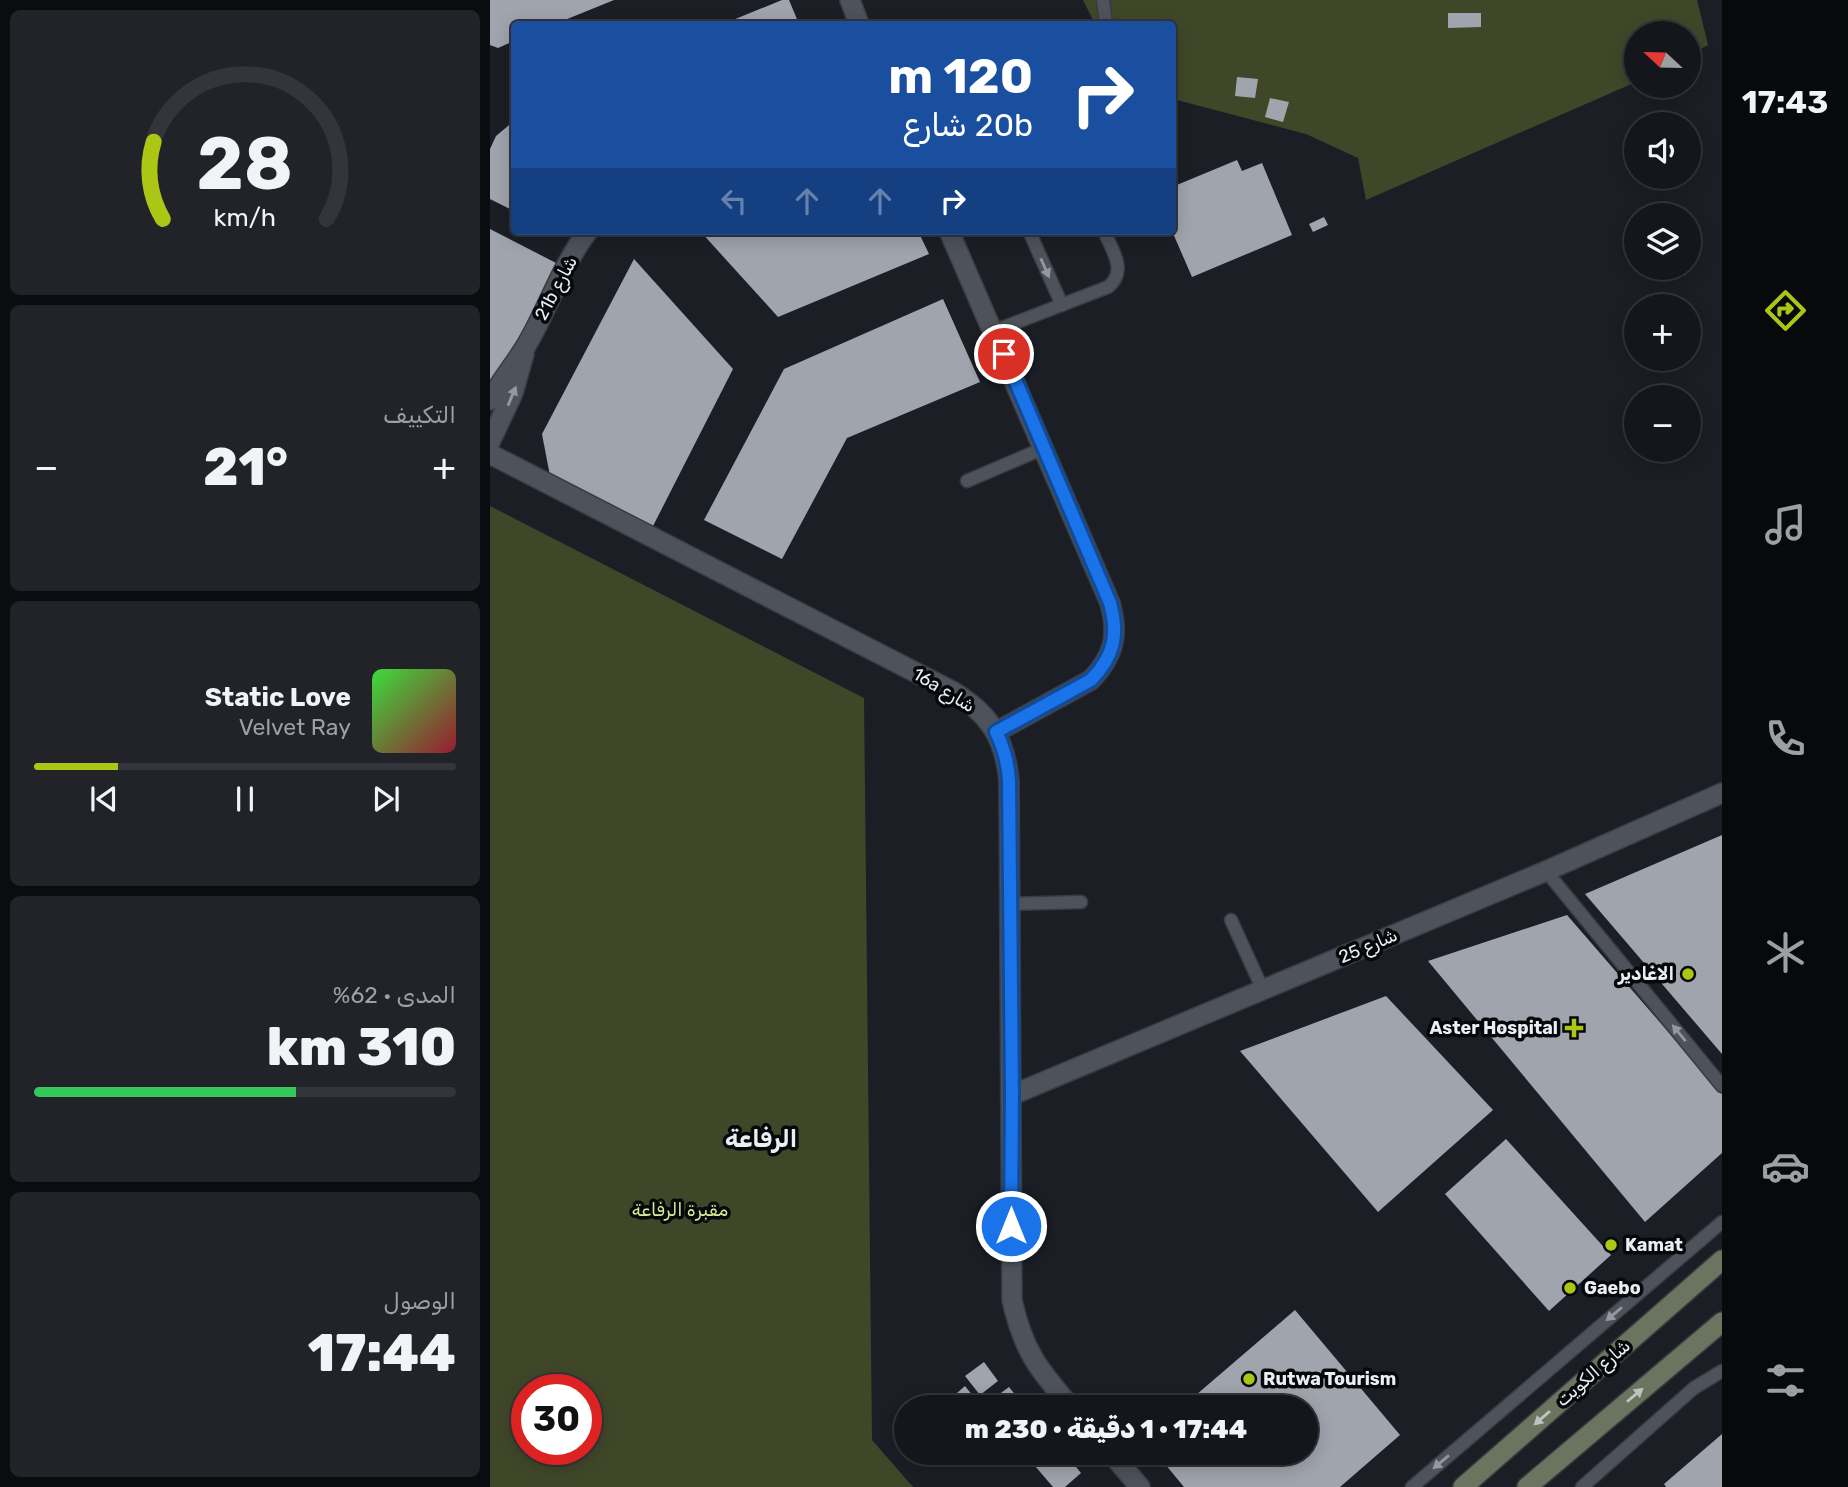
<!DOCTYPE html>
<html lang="ar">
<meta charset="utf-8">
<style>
body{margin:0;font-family:Rubik,Cairo,sans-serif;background:#212329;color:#f1f3f6;direction:rtl;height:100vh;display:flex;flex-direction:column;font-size:26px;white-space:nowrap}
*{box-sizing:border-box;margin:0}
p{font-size:23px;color:#9d9fa3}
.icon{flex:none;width:38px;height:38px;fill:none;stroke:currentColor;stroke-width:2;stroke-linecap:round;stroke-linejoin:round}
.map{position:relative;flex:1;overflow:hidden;direction:ltr}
.panel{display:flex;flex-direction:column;gap:10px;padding:10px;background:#0b0c0f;width:490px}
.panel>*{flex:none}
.top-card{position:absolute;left:21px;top:21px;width:665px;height:214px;border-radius:7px;box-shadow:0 4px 18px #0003,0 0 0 2px #33353b;direction:rtl;background:#1a4fa0;color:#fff;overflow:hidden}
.needle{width:46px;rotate:292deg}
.fabs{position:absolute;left:1134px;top:21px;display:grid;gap:14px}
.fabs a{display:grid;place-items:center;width:77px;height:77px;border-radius:50%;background:#14161c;box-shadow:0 4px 18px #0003,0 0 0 2px #33353b;font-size:35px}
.speed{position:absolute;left:21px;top:1374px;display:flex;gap:14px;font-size:35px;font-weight:700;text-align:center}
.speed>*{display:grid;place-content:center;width:91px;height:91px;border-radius:50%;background:#14161c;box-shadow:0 4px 18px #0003,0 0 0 2px #33353b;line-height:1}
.speed .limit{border:10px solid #d22;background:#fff;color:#111}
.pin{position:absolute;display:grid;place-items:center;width:60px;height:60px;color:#fff;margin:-30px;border:4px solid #fff;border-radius:50%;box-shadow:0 2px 7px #0007}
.me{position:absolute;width:77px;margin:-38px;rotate:0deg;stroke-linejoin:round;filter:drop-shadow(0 0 5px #0008)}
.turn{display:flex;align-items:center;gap:24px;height:147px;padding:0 28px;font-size:32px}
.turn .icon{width:91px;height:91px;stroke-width:2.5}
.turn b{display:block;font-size:49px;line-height:60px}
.lanes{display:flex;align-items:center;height:66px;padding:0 28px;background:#0003;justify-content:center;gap:35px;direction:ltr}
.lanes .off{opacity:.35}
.big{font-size:52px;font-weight:800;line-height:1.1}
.panel .card{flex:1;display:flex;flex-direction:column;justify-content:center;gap:10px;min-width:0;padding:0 24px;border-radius:10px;background:#212329}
.panel .dial{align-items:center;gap:0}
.dial svg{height:182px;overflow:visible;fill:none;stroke:#33353b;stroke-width:7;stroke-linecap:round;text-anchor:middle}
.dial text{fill:#f1f3f6;stroke:none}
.song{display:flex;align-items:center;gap:21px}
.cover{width:84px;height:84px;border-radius:10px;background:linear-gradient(135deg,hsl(120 70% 55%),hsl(350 70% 35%))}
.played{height:7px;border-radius:4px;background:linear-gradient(90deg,#abc614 20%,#33353b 20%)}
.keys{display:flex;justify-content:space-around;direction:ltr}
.heat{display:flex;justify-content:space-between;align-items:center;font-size:38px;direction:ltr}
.charge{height:10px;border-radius:5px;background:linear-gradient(90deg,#34c759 62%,#33353b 0)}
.trip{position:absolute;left:404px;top:1395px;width:424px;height:70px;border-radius:35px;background:#14161c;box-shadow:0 4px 18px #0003,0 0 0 2px #33353b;font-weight:800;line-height:70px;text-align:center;direction:rtl}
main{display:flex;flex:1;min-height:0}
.menu{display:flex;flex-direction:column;width:126px;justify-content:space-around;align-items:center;background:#08090b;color:#9d9fa3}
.menu .icon{width:49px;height:49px}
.menu .on{color:#abc614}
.menu b{font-size:32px;color:#f1f3f6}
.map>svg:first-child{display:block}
.green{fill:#404729;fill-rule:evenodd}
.building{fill:#a0a4ad}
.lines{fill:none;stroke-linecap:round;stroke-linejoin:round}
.service-casing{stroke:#393b40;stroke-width:15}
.minor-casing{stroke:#393b40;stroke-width:22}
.secondary-casing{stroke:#393b40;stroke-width:22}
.service{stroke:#4e525a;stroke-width:12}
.minor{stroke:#4e525a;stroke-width:19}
.secondary{stroke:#6b745e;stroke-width:19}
.oneway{fill:#95989f}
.oneway2{fill:#bfc3bf}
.route-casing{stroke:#114b97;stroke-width:18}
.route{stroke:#1a73e8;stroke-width:12}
.poi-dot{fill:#abc614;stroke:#07080b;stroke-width:2.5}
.labels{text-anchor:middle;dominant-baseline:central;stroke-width:7;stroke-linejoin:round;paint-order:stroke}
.street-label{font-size:18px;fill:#eceef3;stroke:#07080b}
.poi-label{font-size:18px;font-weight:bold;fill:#eceef3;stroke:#07080b;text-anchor:start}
.park-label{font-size:18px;fill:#d7eb96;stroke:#07080b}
.district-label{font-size:24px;font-weight:bold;fill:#eceef3;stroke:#07080b}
</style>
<main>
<nav class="menu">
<b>17:43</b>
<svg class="icon on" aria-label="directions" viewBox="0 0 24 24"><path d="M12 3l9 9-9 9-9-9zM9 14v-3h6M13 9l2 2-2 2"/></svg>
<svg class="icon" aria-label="music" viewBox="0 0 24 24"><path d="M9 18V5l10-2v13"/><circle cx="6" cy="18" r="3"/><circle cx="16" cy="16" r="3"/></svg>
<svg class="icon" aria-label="phone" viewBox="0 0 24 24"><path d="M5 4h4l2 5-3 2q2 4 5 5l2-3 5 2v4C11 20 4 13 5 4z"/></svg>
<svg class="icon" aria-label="climate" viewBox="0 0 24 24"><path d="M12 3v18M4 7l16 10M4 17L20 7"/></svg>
<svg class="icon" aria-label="car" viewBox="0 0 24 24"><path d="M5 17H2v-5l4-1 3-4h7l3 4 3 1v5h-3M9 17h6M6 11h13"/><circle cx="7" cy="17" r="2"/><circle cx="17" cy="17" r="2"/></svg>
<svg class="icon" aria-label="filters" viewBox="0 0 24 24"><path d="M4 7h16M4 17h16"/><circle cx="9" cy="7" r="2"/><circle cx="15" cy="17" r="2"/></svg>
</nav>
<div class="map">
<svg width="1232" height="1487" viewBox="0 0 1232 1487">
<rect width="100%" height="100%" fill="#1b1e25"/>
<!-- green -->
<g class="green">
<path d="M593,0H1207L1218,45L1199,55V33H1146V82L876,200L868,158L816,134L683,99L682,24H605Z"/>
<path d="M0,506L374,698L382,1440L423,1487H0ZM37,1390H96V1449H37Z"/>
</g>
<!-- building -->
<g class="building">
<path d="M0,0H124L65,24H24V41L8,48L0,45Z"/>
<path d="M292,0H299L309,24H233Z"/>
<path d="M958,13H991V27L958,28Z"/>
<path d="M747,77L768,79L765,98L745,96Z"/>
<path d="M780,98L799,102L793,122L775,117Z"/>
<path d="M24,121V211L0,199V149L6,136Z"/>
<path d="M747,160L752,171L772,163L802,235L702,277L682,231V187Z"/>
<path d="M834,217L838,225L823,232L819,224Z"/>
<path d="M0,229L68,264L3,393L0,394Z"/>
<path d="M210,231H428L439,254L288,317Z"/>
<path d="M144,259L243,369L162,528L60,476L52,434Z"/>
<path d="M453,299L490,382L357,438L292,559L214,520L294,369Z"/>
<path d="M1232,835V1054L1095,894Z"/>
<path d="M1077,915L1232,1094V1153L1155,1222L938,961Z"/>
<path d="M896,996L1003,1110L888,1212L750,1051Z"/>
<path d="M1016,1139L1121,1255L1059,1311L955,1194Z"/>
<path d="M805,1310L910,1435L850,1487H694L665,1452H816V1407H692Z"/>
<path d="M494,1362L508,1381L490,1395L475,1376Z"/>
<path d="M475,1386L483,1396L475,1402L467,1393Z"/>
<path d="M519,1387L535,1407H492Z"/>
<path d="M1232,1434V1487H1176L1174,1484Z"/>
<path d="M561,1452H574L591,1473L575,1487H563L545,1466Z"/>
</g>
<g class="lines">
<!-- service casing -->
<g class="service-casing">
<g id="service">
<path d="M613,0L616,24"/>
<path d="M539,231L572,305"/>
<path d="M504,331L618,287C638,271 622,250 614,231"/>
<path d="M477,481L554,448"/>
<path d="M1056,871L1232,1086"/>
<path d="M521,904L591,902"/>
<path d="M741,920L773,990"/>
<path d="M922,1487L1232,1222"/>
<path d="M1092,1487L1204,1388L1232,1371"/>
</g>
</g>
<!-- minor casing -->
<g class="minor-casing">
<g id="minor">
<path d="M360,0L369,24"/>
<path d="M459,231L620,603C629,635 624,656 601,680L506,732"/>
<path d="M0,400C11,381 25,364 36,346C58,309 72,265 98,231"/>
<path d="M0,442L23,393L34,354"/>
<path d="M0,454L462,691C499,713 515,738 519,781L522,1300C533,1350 548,1369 581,1407"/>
<path d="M522,1095L1056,871L1232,793"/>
<path d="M620,1452L650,1487"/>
</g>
</g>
<!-- secondary casing -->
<g class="secondary-casing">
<g id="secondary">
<path d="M973,1487L1232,1260"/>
<path d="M1037,1487L1232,1322"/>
</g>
</g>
<!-- service -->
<use href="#service" class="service"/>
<!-- minor -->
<use href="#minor" class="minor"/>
<!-- secondary -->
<use href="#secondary" class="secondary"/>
</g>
<!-- one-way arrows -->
<defs><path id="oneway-solid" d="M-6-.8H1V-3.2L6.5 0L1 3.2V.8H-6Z" transform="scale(1.75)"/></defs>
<g class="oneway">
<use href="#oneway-solid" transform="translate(555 268) rotate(66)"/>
<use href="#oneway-solid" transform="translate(22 396) rotate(-67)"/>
<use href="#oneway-solid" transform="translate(1189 1033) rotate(-129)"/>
<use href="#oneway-solid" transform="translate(1124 1314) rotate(140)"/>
<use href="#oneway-solid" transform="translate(951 1462) rotate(140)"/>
</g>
<g class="oneway2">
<use href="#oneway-solid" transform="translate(1145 1395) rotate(-40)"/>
<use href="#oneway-solid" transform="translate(1052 1418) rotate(139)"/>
</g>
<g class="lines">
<!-- route casing -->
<g class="route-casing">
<path id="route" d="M514,354L620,603C629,635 624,656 601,680L506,732C514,748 518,763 519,781L522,1095L521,1226"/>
</g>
<!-- route -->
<use href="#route" class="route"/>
</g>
<!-- markers -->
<g class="poi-dot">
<circle cx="1198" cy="974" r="7"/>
<path d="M1080.5 1017.5h7v7h7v7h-7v7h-7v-7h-7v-7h7z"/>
<circle cx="1121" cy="1245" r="7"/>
<circle cx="1080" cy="1288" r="7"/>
<circle cx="759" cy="1379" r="7"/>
</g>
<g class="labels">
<!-- street labels -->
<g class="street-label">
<text transform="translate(66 288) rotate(-62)">21b شارع</text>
<text transform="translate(454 690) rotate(31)">16a شارع</text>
<text transform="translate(878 946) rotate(-23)">شارع 25</text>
<text transform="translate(1103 1373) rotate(-41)">شارع الكويت</text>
</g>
<!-- poi labels -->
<g class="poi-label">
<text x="1184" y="974" text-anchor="end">الاغادیر</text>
<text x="1068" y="1028" text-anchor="end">Aster Hospital</text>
<text x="1135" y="1245">Kamat</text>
<text x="1094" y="1288">Gaebo</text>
<text x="773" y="1379">Rutwa Tourism</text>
</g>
<!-- park labels -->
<g class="park-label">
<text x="190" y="1210">مقبرة الرفاعة</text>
</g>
<!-- district labels -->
<g class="district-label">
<text x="271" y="1139">الرفاعة</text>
</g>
</g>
</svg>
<div class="fabs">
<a><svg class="needle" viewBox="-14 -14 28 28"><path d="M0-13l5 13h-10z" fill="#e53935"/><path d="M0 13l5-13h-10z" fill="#9d9fa3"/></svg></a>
<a><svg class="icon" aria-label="sound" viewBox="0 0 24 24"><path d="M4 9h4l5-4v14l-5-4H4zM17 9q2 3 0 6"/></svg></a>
<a><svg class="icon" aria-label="layers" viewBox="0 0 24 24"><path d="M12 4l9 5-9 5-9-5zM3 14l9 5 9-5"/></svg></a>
<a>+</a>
<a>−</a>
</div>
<div class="speed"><div class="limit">30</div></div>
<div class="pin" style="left:514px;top:354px;background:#d93025"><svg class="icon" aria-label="arrive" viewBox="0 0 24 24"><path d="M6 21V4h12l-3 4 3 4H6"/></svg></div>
<svg class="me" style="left:521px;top:1226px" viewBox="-20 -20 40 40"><circle r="17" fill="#1a73e8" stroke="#fff" stroke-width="3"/><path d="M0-11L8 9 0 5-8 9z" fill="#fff"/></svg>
<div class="trip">17:44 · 1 دقيقة · 230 m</div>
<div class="top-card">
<div class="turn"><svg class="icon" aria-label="right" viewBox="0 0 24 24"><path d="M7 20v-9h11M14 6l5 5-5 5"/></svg><div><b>120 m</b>20b شارع</div></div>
<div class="lanes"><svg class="icon off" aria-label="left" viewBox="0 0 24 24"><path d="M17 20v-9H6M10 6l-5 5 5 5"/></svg><svg class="icon off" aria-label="ahead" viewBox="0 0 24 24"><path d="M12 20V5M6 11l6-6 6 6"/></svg><svg class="icon off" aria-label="ahead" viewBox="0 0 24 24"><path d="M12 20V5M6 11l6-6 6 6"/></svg><svg class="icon" aria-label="right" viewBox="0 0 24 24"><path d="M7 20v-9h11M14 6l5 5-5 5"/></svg></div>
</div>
</div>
<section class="panel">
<div class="card dial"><svg viewBox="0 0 100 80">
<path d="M14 69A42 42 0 1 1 86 69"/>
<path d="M14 69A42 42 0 0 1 10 35" stroke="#abc614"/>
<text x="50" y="56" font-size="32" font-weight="700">28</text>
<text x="50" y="72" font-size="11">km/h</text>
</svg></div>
<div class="card"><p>التكييف</p>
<div class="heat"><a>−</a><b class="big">21°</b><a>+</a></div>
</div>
<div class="card">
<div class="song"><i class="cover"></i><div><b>Static Love</b><p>Velvet Ray</p></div></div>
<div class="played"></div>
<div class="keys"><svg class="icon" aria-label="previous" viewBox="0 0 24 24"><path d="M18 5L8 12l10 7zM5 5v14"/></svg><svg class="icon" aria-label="pause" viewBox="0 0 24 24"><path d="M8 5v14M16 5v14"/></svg><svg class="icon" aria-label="next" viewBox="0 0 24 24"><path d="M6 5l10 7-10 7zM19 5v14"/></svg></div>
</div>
<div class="card"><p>المدى · 62%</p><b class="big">310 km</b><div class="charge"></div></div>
<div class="card"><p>الوصول</p><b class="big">17:44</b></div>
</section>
</main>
